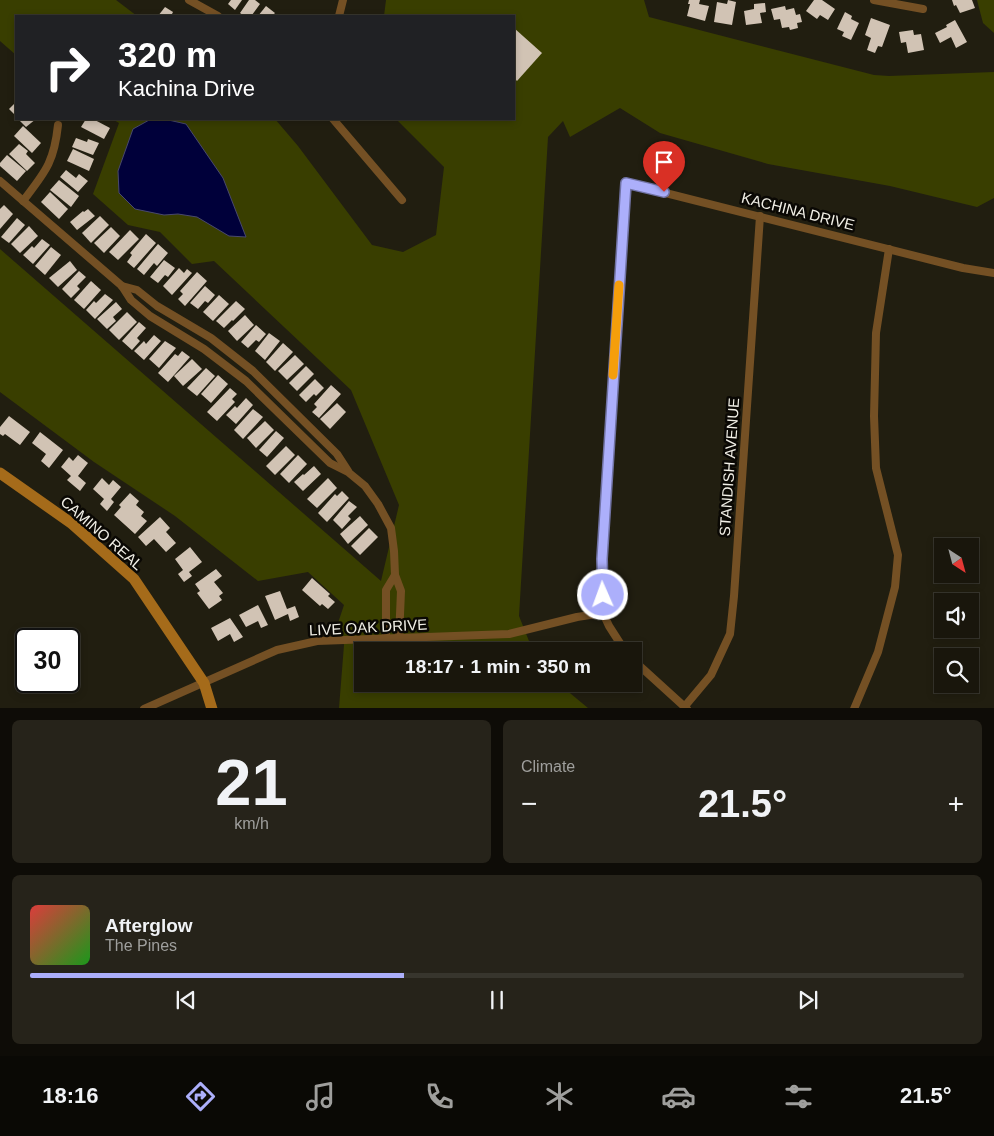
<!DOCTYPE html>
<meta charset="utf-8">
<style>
body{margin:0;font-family:Helvetica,sans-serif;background:#26231a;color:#f1f3f6;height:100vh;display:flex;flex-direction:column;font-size:19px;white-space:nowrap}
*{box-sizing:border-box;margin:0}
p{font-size:16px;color:#9f9f9d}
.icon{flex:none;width:28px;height:28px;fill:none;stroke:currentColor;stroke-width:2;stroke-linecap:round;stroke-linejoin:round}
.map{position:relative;height:708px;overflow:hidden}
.panel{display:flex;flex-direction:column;gap:12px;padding:12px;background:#0e0c07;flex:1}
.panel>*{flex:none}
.guide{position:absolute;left:15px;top:15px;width:500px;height:105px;border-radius:0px;box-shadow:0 2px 8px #0003,0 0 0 1px #37352d;background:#202124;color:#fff;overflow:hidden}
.needle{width:32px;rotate:144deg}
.controls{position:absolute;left:934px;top:538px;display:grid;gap:10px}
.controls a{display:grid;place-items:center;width:45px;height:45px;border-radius:0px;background:#19160c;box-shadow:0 2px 8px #0003,0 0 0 1px #37352d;font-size:25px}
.speed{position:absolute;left:15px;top:628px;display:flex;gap:10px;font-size:25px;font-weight:700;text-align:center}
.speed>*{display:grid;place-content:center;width:65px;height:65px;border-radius:50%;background:#19160c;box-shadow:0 2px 8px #0003,0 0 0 1px #37352d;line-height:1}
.speed .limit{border:2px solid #111;border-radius:8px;background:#fff;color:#111}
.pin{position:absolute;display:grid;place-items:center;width:42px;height:42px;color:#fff;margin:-51px -21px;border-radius:50% 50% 50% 0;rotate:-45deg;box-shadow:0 0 5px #0007}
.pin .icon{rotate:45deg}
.me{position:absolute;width:55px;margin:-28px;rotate:358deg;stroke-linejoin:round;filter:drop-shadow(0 0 4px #0008)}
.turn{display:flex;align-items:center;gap:18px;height:105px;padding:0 20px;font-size:22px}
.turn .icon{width:65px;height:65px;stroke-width:2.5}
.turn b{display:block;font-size:35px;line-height:42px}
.big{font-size:38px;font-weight:800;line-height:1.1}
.panel .widget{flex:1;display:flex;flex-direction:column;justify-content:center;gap:8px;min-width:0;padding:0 18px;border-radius:8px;background:#26231a}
.panel .dial{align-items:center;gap:0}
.dial b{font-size:65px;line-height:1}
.song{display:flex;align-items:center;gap:15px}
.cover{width:60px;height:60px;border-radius:8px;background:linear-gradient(135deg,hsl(0 70% 55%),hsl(120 70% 35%))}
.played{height:5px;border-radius:2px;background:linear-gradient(90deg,#acaffb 40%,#37352d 40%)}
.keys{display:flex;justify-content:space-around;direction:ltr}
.heat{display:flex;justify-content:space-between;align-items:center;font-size:28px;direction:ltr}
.panel .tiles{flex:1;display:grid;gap:12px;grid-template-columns:1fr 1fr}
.widget:last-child{grid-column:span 2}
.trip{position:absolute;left:354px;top:642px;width:288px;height:50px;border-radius:0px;background:#19160c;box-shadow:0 2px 8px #0003,0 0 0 1px #37352d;font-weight:800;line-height:50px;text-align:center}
.tab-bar{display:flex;height:80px;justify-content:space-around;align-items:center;background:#0a0905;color:#9f9f9d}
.tab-bar .icon{width:35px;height:35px}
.tab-bar .selected{color:#acaffb}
.tab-bar b{font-size:22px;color:#f1f3f6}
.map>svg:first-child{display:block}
.green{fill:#393e00}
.water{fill:#00003a;stroke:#48486e}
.building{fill:#d1c3b4}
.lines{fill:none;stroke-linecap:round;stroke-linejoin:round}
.street{stroke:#745024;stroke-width:8}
.secondary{stroke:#a56b1a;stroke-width:11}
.route-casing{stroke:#7072a3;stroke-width:12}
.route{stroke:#acaffb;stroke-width:9}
.slow{stroke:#f59e0b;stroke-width:9}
.labels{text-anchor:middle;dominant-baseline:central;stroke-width:5;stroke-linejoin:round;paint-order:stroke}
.street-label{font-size:15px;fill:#f1efe6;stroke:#0a0804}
</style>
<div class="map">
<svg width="994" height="709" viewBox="0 0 994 709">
<rect width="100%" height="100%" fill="#211e10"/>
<!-- green -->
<g class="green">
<path d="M0,0H116L137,16H16V55L0,41Z"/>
<path d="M386,0H644L649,17L874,75L889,76L994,72V198L977,207L890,186L768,164L660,133L620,108L570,137L563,121L548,137L519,616L533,651H362V684H559L588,708H339L344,645L338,623L344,605L308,572L258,581L175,516L94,462L0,392V249L381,581L399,505L351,390L214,261L192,264L160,232L128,225L93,194L119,123L112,119H275L298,146L372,245L403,252L436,235L444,167L396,119H514V16H384Z"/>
<path d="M977,0H994V33L983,23Z"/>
</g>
<!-- water -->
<path class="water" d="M151,119H164L186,124L223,178L246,237L229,236L197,217L178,214L164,215L135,209L119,193L118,171L133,129Z"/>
<!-- building -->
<g class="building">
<path d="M231,0H242L235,10L228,4Z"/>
<path d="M249,0H255L260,4L252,15L251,14L249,16H244L240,13Z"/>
<path d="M689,0H700L699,4L709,6L705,21L687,16L690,4H688Z"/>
<path d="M728,0L736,2L732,25L714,22L717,2L727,4Z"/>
<path d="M814,0H822L835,9L828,20L820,15L817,19L806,11Z"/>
<path d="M952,0H972L975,8L960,13L956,5L954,6Z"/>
<path d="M765,3L766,12L760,13L762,23L746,25L744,11L754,9V4Z"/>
<path d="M266,6L275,13L272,16H258Z"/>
<path d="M785,6L786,10L794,8L796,15L800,14L802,22L797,23L798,28L790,30L789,27L782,28L780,19L774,20L771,9Z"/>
<path d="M165,7L173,12L171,16H158Z"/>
<path d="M845,12L852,16L851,19L859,23L851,40L842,36L844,32L837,29Z"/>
<path d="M871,18L890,25L882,47L878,46L875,53L867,50L871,38L865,35Z"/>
<path d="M955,20L967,42L956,48L951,37L940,43L935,33L947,27L946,25Z"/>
<path d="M514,28L542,53L517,81L514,78Z"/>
<path d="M913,30L914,35L921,34L924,50L908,53L906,42L901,43L899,32Z"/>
<path d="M16,102V116L9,109Z"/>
<path d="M18,119H36L26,127Z"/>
<path d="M86,119H93L110,128L104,139L81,127Z"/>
<path d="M23,126L41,143L32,153L14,136Z"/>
<path d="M76,138L87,142L88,139L99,143L93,155L72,147Z"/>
<path d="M19,144L28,151L26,154L35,163L27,171L9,154Z"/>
<path d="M73,149L94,159L89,171L67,161Z"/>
<path d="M7,155L26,171L17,181L0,166V163Z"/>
<path d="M66,170L76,178L79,174L88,181L78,192L60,177Z"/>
<path d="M59,180L79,196L71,207L50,190Z"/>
<path d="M50,192L68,209L59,219L41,202Z"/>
<path d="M4,205L13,214L0,229V209Z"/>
<path d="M88,209L95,216L77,230L70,222L83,211L84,212Z"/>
<path d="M100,216L109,225L91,243L82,233Z"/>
<path d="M17,218L25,225L9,243L1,237Z"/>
<path d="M29,226L38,236L20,253L11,244Z"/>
<path d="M111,227L120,236L104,253L94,243Z"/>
<path d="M130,230L139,239L118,260L109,252Z"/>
<path d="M146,234L156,243L134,268L127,262L132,255L130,253Z"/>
<path d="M42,239L50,245L33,264L23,255L32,246L34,248Z"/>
<path d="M158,244L168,253L157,266L154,263L144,275L137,269Z"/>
<path d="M51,247L61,255L45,275L35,266Z"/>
<path d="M164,260L175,268L168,277L165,275L158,283L150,277Z"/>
<path d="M70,261L77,270L58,287L49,278Z"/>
<path d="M179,268L184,273L187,269L192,273L172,295L163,286Z"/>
<path d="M79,271L86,277L77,286L80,289L71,298L62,289Z"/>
<path d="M197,272L207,281L185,306L178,299L183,294L180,291Z"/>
<path d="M91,281L101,290L84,309L74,300Z"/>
<path d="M205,286L215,295L208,303L205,301L198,309L190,303Z"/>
<path d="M105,294L113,300L95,319L86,310L94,301L96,303Z"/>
<path d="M219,295L229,304L213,321L203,312Z"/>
<path d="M236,301L245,309L233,321L232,320L224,328L216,321Z"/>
<path d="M116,302L122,309L113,317L116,321L107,329L97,319Z"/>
<path d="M127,312L137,322L119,340L109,330Z"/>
<path d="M245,315L254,325L237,341L228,331Z"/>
<path d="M139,322L146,328L137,338L140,341L132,350L122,341Z"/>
<path d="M256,325L266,334L259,342L256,340L248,348L241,342Z"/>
<path d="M269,333L280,341L265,360L255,351Z"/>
<path d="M154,335L161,341L144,360L134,351L144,341L146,344Z"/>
<path d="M165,341L176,348L159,368L149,359Z"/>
<path d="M283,343L293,352L275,371L266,362Z"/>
<path d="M182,351L190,357L168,382L158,373L175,354L178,356Z"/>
<path d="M295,355L304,364L287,380L278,371Z"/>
<path d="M192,359L202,369L183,386L174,376Z"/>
<path d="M306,366L314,374L297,391L289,383Z"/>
<path d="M206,368L215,376L197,396L187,388Z"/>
<path d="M218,375L228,384L211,403L201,394Z"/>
<path d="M315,379L324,388L316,396L314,394L306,402L299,395Z"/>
<path d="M331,385L341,394L319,418L312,412L317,407L314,404Z"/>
<path d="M230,388L237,394L232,399L235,402L217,421L207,412Z"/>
<path d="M246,398L253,405L236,424L226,415L235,406L237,408Z"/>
<path d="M337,403L346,412L330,429L320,419Z"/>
<path d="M253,409L263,417L243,439L234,430Z"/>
<path d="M9,416L30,432L20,445L5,434L3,436L0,434V427Z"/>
<path d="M265,421L274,430L256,448L247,438Z"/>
<path d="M276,431L284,438L267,457L259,450Z"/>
<path d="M40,432L63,450L49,468L41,461L46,454L32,443Z"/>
<path d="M286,446L295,455L275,475L266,466Z"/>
<path d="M78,455L88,463L78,476L86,483L80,491L67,480L71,476L61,467L69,457L73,461Z"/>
<path d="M298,455L307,464L289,483L280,474Z"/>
<path d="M314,466L321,474L303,491L294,482L303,474L304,475Z"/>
<path d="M102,478L109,485L113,480L121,487L111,499L114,502L107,511L100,504L104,499L93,489Z"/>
<path d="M328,478L337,488L317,508L307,499Z"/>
<path d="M342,491L349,498L327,522L318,513L335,494L337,496Z"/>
<path d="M130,493L139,501L136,505L144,512L141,516L147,521L135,534L114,515L121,507L119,505Z"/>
<path d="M349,501L357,507L348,516L351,519L342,529L333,520Z"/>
<path d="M360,516L368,525L348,544L340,534Z"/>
<path d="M160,517L170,528L166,532L176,543L166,552L154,539L146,546L138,537Z"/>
<path d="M369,528L378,537L360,555L351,546Z"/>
<path d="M190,547L202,562L189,572L192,576L184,582L178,574L183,570L175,559Z"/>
<path d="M216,569L222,576L214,582L223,593L219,596L222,600L209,609L197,593L200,591L195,584Z"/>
<path d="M312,578L330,594L328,596L335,602L328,609L322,604L320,606L302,590Z"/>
<path d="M280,591L287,609L295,606L299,617L290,621L288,614L275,620L265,596Z"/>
<path d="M258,605L268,625L261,628L258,621L246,627L239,615Z"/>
<path d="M230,618L243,637L234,642L230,634L218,641L211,628Z"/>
</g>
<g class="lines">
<!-- street -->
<g class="street">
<path d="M189,0L218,16"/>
<path d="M874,0L923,9"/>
<path d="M339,16L343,0"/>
<path d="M333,119L402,200"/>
<path d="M0,181L122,286L131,300L150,316L204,349L246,381L330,463L348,472L365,486L378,504L391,528L394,551L395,575"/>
<path d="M23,201C45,172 54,163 58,125"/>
<path d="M122,286L137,290L157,306L211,338L253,371L337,454L348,471"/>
<path d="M386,639V590L395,575L401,591L399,638"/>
<path d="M625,651L609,626L603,613L602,559L626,183L963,268L994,273"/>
<path d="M632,659L687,709"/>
<path d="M685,706L711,675L730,634L734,596L760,216"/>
<path d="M144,709L277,650L317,641L509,634L577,617L603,613"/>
<path d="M854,709L878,652L895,587L898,555L876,468L874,416L876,333L889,249"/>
</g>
<!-- secondary -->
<path class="secondary" d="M0,473L71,523L134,579L204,683L212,709"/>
</g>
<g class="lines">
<!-- route casing -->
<g class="route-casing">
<path id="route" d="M603,595L602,559L626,183L664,192"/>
</g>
<!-- route -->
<use href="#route" class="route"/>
<!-- slow -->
<path class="slow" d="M613,375L619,285"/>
</g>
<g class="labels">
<!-- street labels -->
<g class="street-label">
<text transform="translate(798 211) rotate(14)">KACHINA DRIVE</text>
<text transform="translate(729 467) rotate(-86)">STANDISH AVENUE</text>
<text transform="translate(102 533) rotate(41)">CAMINO REAL</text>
<text transform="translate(368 627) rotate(-3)">LIVE OAK DRIVE</text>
</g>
</g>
</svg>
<div class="controls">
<a><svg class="needle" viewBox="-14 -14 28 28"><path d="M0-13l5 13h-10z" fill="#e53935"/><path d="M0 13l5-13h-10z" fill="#9f9f9d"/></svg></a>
<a><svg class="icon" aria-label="sound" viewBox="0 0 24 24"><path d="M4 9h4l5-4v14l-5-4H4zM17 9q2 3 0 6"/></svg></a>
<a><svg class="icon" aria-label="search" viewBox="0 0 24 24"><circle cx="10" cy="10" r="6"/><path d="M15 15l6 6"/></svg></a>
</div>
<div class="speed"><div class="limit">30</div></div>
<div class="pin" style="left:664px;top:192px;background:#d93025"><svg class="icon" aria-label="arrive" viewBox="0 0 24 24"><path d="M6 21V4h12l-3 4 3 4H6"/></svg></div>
<svg class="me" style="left:603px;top:595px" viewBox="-20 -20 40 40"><circle r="17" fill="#acaffb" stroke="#fff" stroke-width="3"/><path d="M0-11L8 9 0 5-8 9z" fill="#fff"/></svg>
<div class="trip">18:17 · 1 min · 350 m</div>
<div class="guide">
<div class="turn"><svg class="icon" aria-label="right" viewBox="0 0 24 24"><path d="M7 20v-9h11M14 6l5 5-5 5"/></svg><div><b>320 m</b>Kachina Drive</div></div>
</div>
</div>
<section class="panel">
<div class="tiles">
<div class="widget dial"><b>21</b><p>km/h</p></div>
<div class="widget"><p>Climate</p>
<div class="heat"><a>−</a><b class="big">21.5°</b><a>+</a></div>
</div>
<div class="widget">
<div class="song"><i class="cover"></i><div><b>Afterglow</b><p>The Pines</p></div></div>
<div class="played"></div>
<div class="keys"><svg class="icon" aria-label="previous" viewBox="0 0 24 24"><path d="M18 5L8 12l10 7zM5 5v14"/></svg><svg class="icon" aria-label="pause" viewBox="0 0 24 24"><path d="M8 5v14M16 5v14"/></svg><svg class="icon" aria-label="next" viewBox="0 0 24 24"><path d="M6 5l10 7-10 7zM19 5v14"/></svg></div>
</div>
</div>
</section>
<nav class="tab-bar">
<b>18:16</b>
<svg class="icon selected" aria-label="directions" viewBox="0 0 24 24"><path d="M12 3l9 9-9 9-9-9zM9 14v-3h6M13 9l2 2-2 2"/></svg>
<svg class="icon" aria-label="music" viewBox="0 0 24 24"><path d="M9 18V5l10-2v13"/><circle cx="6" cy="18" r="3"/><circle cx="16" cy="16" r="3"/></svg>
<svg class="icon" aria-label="phone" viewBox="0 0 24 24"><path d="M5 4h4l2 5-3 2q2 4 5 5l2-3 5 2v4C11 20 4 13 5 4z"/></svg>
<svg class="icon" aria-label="climate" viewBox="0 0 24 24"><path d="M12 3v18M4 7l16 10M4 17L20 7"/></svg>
<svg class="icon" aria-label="car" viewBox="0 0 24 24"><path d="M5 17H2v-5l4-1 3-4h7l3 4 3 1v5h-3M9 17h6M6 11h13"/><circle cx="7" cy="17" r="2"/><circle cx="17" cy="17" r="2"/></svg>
<svg class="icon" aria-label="filters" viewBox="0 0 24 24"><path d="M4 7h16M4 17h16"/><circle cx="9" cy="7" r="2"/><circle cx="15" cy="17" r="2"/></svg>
<b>21.5°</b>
</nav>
